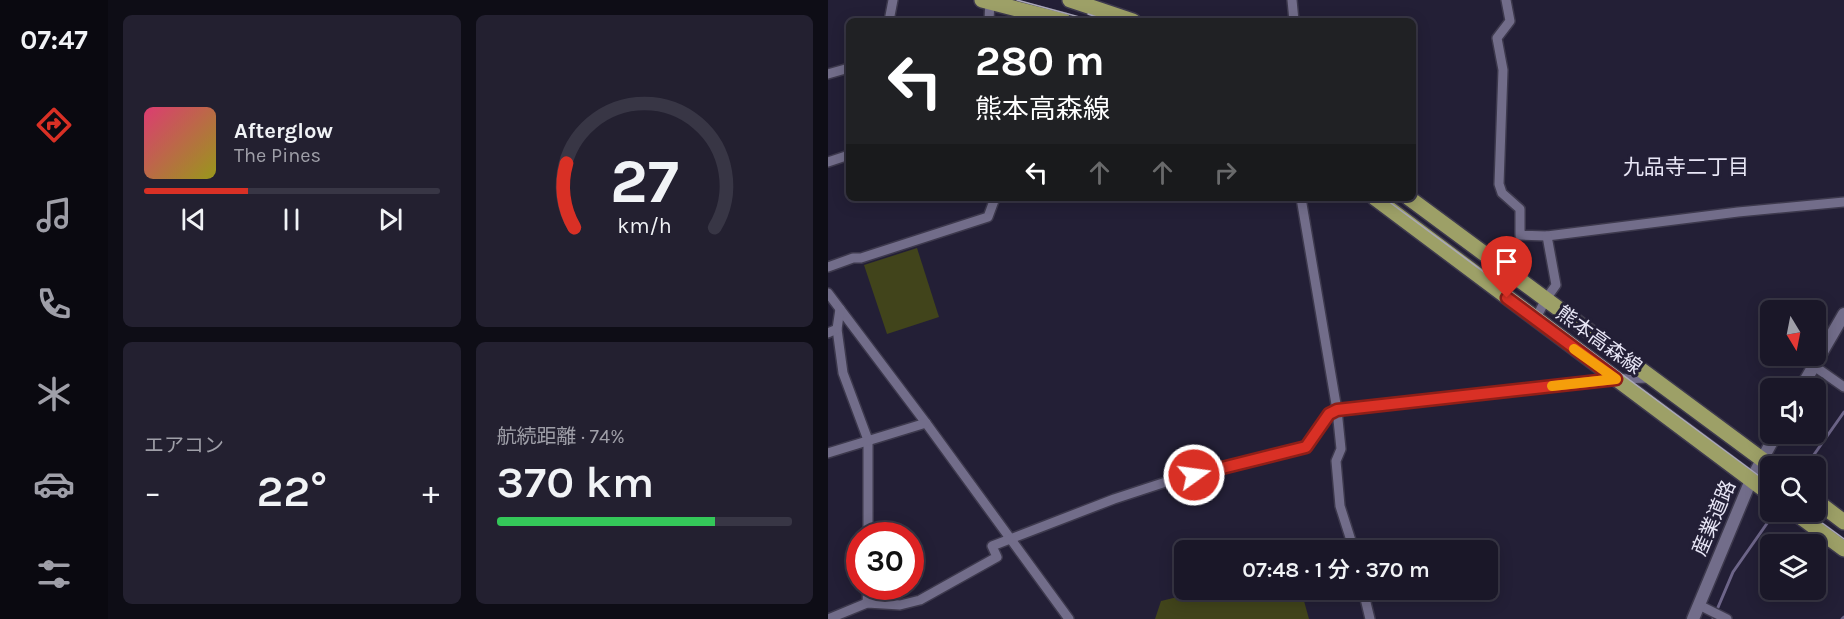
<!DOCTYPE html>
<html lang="ja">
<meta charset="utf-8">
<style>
body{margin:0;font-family:Karla,"Noto Sans JP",sans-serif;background:#232030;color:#f1f3f6;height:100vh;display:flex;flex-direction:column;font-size:22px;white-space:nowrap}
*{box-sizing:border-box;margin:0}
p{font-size:20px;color:#9f9fa8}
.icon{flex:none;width:33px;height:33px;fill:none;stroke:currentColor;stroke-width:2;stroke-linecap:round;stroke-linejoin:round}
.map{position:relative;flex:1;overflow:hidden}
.details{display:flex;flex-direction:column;gap:15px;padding:15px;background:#0e0d16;width:720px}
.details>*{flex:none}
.hud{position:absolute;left:18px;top:18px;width:570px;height:183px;border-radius:9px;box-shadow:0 3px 15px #0003,0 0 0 2px #383645;background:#202124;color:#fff;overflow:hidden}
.needle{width:39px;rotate:170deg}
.buttons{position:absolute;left:932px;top:300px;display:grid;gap:12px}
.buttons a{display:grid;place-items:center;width:66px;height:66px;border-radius:9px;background:#1a1728;box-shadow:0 3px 15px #0003,0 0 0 2px #383645;font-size:30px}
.speed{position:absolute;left:18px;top:522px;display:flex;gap:12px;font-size:30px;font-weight:700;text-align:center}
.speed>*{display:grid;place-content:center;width:78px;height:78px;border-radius:50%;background:#1a1728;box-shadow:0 3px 15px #0003,0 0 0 2px #383645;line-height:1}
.speed .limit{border:9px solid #d22;background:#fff;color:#111}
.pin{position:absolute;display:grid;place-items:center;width:51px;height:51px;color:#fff;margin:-62px -26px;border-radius:50% 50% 50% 0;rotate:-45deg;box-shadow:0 0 6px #0007}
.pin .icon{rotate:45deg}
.me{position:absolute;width:66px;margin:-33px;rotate:76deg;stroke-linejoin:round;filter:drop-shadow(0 0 4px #0008)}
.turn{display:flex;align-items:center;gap:21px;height:126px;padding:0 30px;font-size:27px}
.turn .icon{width:78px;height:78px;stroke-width:2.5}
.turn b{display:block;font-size:42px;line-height:51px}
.lanes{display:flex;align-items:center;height:57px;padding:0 30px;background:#0003;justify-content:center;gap:30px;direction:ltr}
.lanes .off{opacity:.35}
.big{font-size:45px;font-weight:600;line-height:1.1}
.details .tile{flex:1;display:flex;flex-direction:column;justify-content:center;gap:9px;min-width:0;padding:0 21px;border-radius:9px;background:#232030}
.details .dial{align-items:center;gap:0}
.dial svg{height:156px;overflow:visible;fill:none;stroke:#383645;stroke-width:7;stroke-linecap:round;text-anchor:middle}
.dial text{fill:#f1f3f6;stroke:none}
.song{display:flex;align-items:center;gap:18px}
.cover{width:72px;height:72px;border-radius:9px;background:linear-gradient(135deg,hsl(340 70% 55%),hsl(60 70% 35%))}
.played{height:6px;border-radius:3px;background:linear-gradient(90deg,#d93025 35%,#383645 35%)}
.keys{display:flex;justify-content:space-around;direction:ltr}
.heat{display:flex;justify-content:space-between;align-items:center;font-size:33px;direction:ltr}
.charge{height:9px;border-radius:4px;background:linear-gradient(90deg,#34c759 74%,#383645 0)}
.details .tiles{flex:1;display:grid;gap:15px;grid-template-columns:repeat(2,1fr)}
.trip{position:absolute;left:346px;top:540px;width:324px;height:60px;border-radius:9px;background:#1a1728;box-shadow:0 3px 15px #0003,0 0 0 2px #383645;font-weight:600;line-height:60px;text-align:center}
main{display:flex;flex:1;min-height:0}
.dock{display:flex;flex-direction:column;width:108px;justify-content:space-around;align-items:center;background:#0a0910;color:#9f9fa8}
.dock .icon{width:42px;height:42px}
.dock .current{color:#d93025}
.dock b{font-size:27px;color:#f1f3f6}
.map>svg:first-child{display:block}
.green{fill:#41441b}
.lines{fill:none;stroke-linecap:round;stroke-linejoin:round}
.stream{stroke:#6d6589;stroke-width:3}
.minor-casing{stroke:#3d394d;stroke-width:12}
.tertiary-casing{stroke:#3d394d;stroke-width:15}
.primary-casing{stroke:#3d394d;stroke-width:18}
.minor{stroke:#726d8a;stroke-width:9}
.tertiary{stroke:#726d8a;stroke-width:12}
.primary{stroke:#9da067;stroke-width:15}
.tram{stroke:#aaa8ba;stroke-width:1.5}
.route-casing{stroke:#8d1f18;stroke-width:15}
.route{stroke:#d93025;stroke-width:10}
.slow{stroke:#f59e0b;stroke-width:10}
.labels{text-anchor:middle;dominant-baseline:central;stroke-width:6;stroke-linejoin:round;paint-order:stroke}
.street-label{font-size:20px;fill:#e8e6f6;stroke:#231f36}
.neighbourhood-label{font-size:21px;fill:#e8e6f6;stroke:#231f36}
</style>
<main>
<nav class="dock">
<b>07:47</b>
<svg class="icon current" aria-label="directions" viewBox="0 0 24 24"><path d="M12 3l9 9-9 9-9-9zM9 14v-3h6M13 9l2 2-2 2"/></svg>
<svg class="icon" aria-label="music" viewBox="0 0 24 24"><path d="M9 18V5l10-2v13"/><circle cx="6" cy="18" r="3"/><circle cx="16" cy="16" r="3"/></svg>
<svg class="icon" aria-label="phone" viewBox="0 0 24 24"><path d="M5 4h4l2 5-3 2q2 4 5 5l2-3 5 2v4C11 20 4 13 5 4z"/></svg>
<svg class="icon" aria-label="climate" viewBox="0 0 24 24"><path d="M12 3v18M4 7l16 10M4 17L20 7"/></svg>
<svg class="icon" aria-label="car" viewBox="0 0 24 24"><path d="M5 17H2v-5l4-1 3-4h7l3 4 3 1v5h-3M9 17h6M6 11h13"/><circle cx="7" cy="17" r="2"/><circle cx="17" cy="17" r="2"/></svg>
<svg class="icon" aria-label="filters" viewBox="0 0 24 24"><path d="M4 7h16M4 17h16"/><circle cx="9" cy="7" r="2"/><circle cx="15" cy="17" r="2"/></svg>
</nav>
<section class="details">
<div class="tiles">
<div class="tile">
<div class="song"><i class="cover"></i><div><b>Afterglow</b><p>The Pines</p></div></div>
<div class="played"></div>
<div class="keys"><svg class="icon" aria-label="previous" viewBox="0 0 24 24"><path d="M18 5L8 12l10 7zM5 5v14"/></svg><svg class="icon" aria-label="pause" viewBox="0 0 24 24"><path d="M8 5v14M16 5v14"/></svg><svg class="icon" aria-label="next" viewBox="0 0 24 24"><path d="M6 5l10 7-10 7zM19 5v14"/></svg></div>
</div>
<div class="tile dial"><svg viewBox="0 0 100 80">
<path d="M14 69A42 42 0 1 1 86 69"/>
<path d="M14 69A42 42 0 0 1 10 36" stroke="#d93025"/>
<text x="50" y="56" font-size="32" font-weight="700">27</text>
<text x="50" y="72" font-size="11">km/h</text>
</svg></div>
<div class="tile"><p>エアコン</p>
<div class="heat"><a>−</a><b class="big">22°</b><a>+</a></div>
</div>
<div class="tile"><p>航続距離 · 74%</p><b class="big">370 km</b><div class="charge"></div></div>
</div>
</section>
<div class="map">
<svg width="1016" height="619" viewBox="0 0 1016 619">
<rect width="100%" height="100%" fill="#231f36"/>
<!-- green -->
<g class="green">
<path d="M89,248L111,317L59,334L36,265Z"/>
<path d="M378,590H473L481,619H327L333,601Z"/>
</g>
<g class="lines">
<!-- stream -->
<g class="stream">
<path d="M978,466L1016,412"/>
<path d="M885,619L905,572L947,512"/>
<path d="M1014,619L1016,617"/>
</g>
<!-- minor casing -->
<g class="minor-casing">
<g id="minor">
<path d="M464,0L466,21"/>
<path d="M678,0L682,21L669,38L675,70L671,184L674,193L692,209V235L719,236L910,212L1016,202"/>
<path d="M61,21L65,0"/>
<path d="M161,21L162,0"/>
<path d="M0,74L21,68"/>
<path d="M0,162L21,155"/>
<path d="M473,198L509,410L513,449L508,461L512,506L526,550"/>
<path d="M0,267L25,258H33L160,217L167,198"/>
<path d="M0,293L98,423L241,619"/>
<path d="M707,320L718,299L728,285L719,236"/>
<path d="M9,329L15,373L40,440V536"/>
<path d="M0,333L9,329L12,309"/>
<path d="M986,366L1016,387"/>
<path d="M0,453L98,423"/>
<path d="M535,590L542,619"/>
<path d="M39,603L40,586"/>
<path d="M871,605L899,619"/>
<path d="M0,619L39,603L72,605L92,600L169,557L164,546L286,499L344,480L478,447L501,414L509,410L788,379L823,378"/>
</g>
</g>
<!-- tertiary casing -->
<g class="tertiary-casing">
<g id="tertiary">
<path d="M973,388L1016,314"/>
<path d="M865,619L923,480L948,434"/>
</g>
</g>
<!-- primary casing -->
<g class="primary-casing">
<g id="primary">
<path d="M154,0L236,21"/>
<path d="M242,0L305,21"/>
<path d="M547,198L942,494"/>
<path d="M581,198L943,466"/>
<path d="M987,500L1016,522"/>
<path d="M966,512L1016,549"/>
</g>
</g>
<!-- minor -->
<use href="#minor" class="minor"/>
<!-- tertiary -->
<use href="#tertiary" class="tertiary"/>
<!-- primary -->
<use href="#primary" class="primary"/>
<!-- tram -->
<g class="tram">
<path d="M189,0L266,21"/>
<path d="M260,14L280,21"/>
<path d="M556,198L942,484"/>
<path d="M979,512L1016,539"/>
</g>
</g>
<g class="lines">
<!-- route casing -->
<g class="route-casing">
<path id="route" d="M366,475L478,447L501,414L509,410L788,379L679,298"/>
</g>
<!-- route -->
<use href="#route" class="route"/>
<!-- slow -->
<path class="slow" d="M724,386L788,379L746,349"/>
</g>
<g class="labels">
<!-- street labels -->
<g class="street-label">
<text transform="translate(771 340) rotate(36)">熊本高森線</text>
<text transform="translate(886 518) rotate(-67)">産業道路</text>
</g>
<!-- neighbourhood labels -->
<g class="neighbourhood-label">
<text x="858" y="167">九品寺二丁目</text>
</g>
</g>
</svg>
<div class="buttons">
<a><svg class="needle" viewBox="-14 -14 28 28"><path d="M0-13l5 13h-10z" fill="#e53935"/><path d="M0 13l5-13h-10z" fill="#9f9fa8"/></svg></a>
<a><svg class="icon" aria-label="sound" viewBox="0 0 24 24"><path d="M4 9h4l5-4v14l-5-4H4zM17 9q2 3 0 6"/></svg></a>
<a><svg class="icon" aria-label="search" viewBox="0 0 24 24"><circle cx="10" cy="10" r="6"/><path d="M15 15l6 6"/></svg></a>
<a><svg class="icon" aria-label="layers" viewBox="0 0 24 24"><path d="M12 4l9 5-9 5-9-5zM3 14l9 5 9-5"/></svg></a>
</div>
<div class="speed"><div class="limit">30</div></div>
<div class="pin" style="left:679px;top:298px;background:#d93025"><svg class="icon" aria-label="arrive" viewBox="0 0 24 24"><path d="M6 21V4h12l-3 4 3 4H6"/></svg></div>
<svg class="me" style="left:366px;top:475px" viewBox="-20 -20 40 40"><circle r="17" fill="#d93025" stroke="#fff" stroke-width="3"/><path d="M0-11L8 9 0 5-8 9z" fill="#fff"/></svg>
<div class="trip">07:48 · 1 分 · 370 m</div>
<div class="hud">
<div class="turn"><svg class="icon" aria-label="left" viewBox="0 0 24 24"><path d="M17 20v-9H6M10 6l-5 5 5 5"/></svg><div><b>280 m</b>熊本高森線</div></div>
<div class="lanes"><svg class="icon" aria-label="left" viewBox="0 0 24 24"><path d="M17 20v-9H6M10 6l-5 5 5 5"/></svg><svg class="icon off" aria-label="ahead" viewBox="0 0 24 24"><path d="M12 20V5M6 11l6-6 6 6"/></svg><svg class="icon off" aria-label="ahead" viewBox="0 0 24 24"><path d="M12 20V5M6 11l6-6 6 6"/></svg><svg class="icon off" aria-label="right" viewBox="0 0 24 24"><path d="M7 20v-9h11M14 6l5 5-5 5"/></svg></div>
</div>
</div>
</main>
